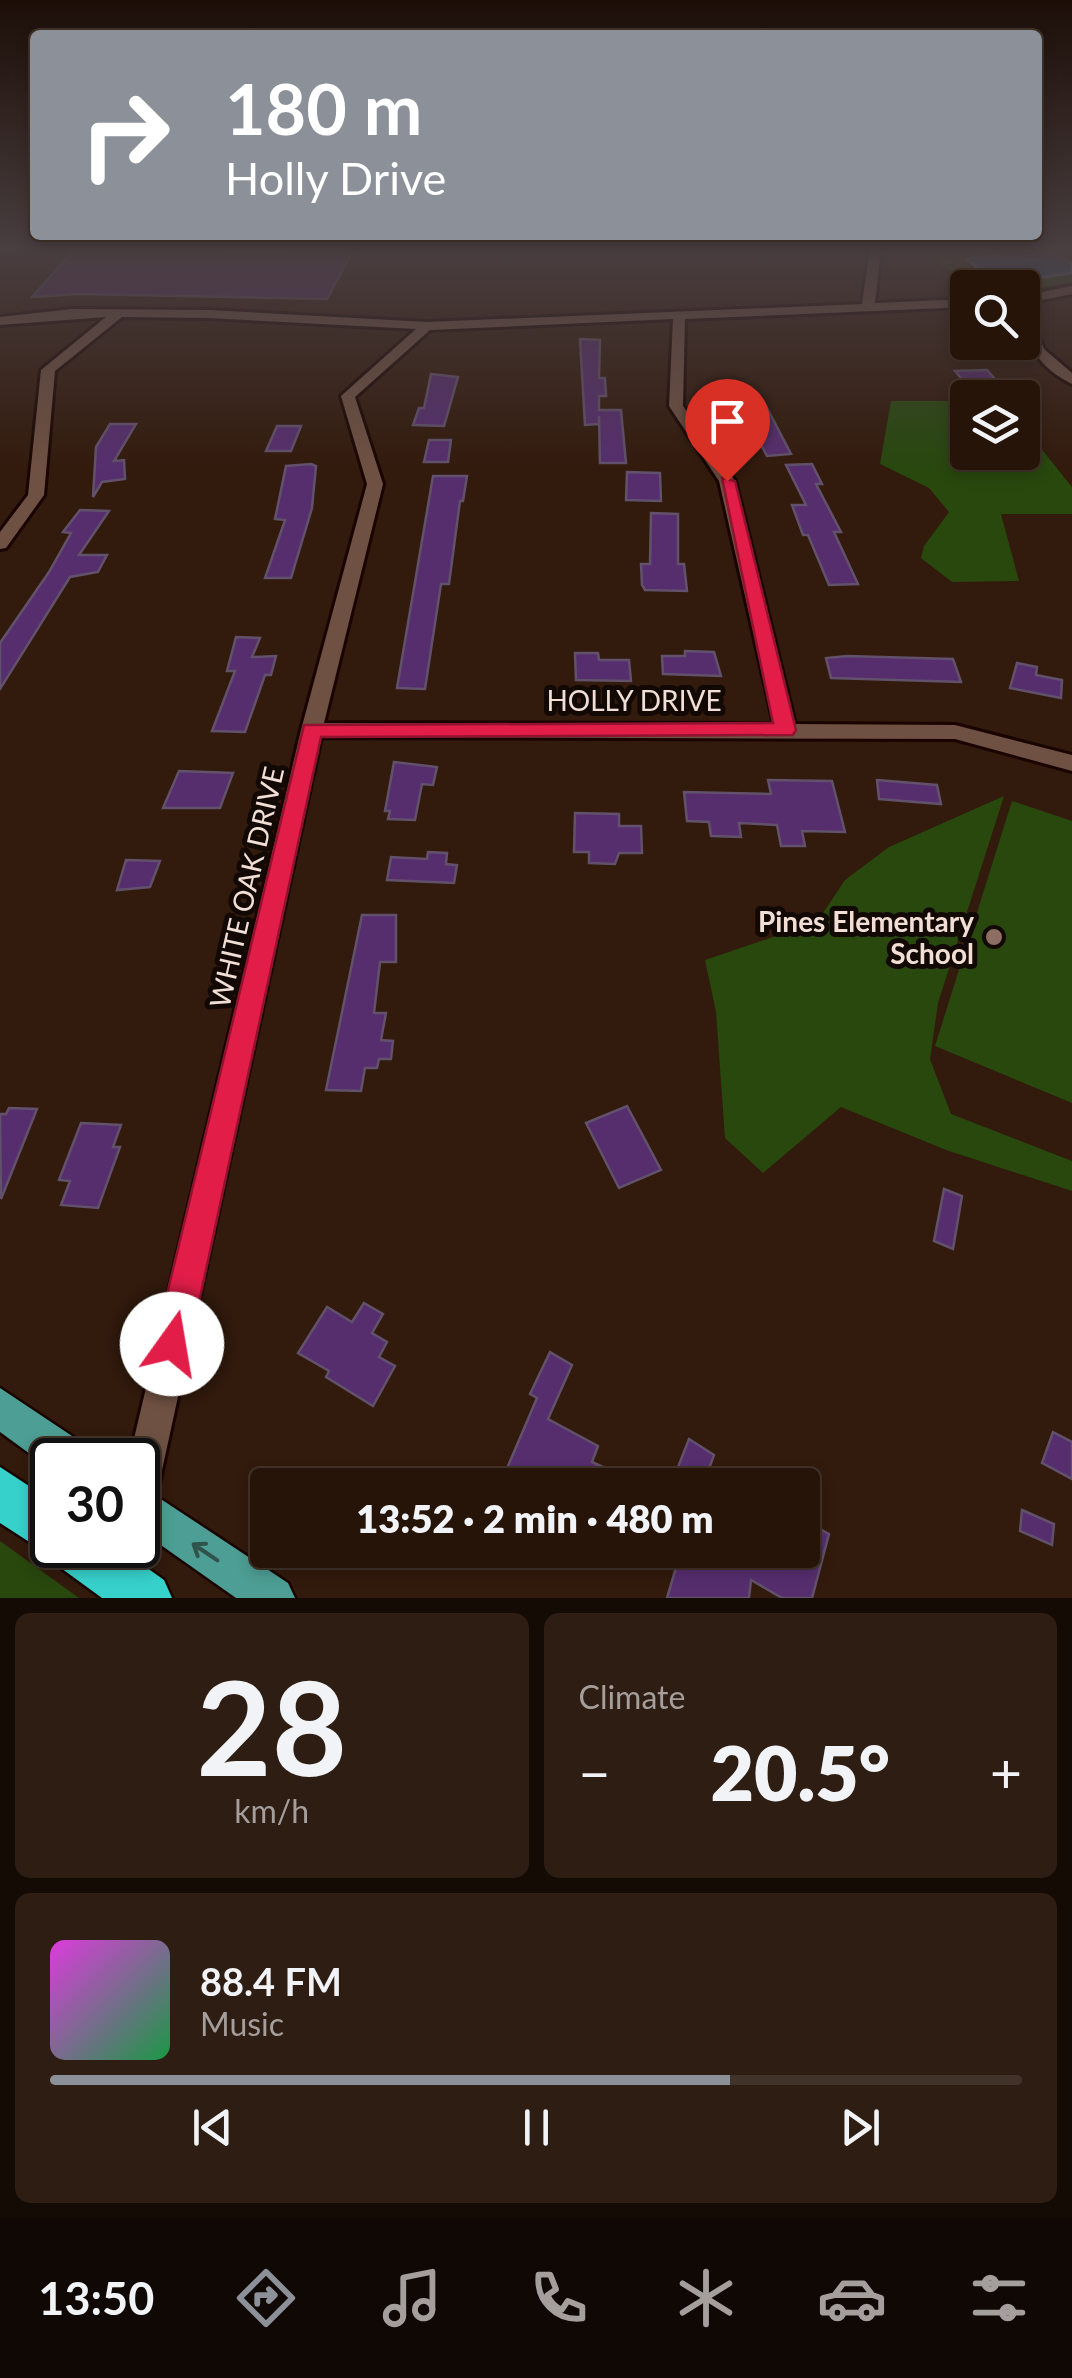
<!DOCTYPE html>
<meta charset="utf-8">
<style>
body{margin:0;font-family:Lato,sans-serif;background:#2e1d12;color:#f1f3f6;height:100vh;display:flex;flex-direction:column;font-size:38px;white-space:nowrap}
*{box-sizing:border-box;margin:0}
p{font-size:32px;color:#a49e9c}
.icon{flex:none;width:55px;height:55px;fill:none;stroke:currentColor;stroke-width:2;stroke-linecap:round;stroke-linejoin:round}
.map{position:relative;height:1598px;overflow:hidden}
.details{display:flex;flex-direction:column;gap:15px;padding:15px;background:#150b05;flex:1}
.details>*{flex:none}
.banner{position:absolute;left:30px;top:30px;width:1012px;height:210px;border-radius:10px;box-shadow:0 5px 15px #0003,0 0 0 2px #42332a;background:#8c9099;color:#fff;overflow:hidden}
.fabs{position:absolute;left:950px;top:270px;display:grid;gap:20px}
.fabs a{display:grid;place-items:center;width:90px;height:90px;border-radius:10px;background:#261409;box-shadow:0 5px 15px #0003,0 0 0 2px #42332a;font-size:50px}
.speed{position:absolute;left:30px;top:1438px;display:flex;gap:20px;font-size:50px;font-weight:700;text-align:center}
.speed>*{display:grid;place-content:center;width:130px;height:130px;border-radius:50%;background:#261409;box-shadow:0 5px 15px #0003,0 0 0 2px #42332a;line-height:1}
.speed .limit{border:5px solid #111;border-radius:15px;background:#fff;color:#111}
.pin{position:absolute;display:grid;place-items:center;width:85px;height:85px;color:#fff;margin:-102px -42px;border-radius:50% 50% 50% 0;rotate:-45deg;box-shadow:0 0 10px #0007}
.pin .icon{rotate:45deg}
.me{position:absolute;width:110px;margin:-55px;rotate:13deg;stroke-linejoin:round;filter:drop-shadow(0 0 8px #0008)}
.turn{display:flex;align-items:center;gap:35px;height:210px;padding:0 30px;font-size:45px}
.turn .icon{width:130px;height:130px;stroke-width:2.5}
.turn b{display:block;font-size:70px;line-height:85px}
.big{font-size:75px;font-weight:800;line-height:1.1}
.details .widget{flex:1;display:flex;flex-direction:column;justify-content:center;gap:15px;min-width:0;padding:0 35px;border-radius:15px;background:#2e1d12}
.details .dial{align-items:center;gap:0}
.dial b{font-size:130px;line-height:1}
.song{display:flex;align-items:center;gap:30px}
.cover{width:120px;height:120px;border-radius:15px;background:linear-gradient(135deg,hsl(300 70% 55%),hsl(140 70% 35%))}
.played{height:10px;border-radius:5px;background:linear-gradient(90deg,#8c9099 70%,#42332a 70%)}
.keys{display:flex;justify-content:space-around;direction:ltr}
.heat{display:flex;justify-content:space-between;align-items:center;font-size:55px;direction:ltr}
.details .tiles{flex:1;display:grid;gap:15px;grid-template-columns:1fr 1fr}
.widget:last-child{grid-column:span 2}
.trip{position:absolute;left:250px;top:1468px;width:570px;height:100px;border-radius:10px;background:#261409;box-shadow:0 5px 15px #0003,0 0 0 2px #42332a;font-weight:800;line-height:100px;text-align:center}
.tab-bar{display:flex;height:160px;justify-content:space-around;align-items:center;background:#0f0804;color:#a49e9c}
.tab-bar .icon{width:70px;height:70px}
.tab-bar .selected{color:#8c9099}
.tab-bar b{font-size:45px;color:#f1f3f6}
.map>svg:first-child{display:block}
.green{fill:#28480e}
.water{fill:#2b65a0;stroke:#668ab0;stroke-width:2.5}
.building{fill:#562e6e;stroke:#61516b;stroke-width:2.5}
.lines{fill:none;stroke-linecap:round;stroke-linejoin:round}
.minor-casing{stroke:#190400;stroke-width:6}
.primary-casing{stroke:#190400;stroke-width:5}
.motorway-casing{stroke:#190400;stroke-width:5}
.minor{fill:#6e5142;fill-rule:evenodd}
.primary{fill:#4d9e94;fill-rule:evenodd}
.motorway{fill:#37d1cb;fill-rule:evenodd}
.oneway{stroke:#30534c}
.route{fill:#e11d48;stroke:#92132f;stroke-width:2.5}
.education-dot{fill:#8d6e63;stroke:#120804;stroke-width:4}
.labels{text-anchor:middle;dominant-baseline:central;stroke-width:10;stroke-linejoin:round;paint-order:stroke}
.street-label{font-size:28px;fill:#f1dfd6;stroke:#120804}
.poi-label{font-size:28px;font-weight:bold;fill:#f1dfd6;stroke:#120804;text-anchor:end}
</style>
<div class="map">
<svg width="1072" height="1598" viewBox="0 0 1072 1598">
<rect width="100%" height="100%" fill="#321a0c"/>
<!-- green -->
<g class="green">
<path d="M885,248H1066L1072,252V263L1057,252L984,276L1006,281L1072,273V282L1023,291L971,287L926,251L884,252Z"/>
<path d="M891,401H967L968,452H1022L1023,426L1072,487V514H1001L1019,581L952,582L921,558L924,546L949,512L929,488L880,464Z"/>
<path d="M1004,796L938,1003L930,1059L951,1114L1072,1161V1191L946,1150L841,1107L763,1173L725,1138L716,1012L705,960L817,922L845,880L889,847Z"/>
<path d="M1012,801L1072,821V1103L935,1046Z"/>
<path d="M0,1541L79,1598H0Z"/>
</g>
<!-- water -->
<path class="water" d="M1044,249L1072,263V273C1030,278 1000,291 967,259Z"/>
<!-- building -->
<g class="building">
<path d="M73,251L265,253L352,252L327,299L77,294L32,297Z"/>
<path d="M580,339L600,340L599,378H605L606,396H599V410H621L626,463H600L599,416V424L585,425Z"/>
<path d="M987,370L1004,389L971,390L955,371Z"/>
<path d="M431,374L458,377L444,426L413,425L419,408H424Z"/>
<path d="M744,404H765L791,454L767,456L758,439L753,440Z"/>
<path d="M110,424H136L114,461L124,460L125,479L102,482L93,497L96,447Z"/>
<path d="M277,426H301L291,451H266Z"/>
<path d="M429,440H451L448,462H424Z"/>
<path d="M311,464L316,466L312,508L291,578H265L285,520L275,519L286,466Z"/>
<path d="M812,464L822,484H816L841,532H834L858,584L829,585L808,535H803L792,505H806L786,465Z"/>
<path d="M627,472L660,473L661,501L626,500Z"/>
<path d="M433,476H467L463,501H460L449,584H441L425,689L397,688Z"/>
<path d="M80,510L109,511L79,555H107L98,572L70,577L0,689V643L49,572L71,533L63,532Z"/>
<path d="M651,513L678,514V564H684L687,591L645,590L642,585L641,564H650Z"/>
<path d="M236,637L260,638L252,657L276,656L271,675H265L245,732L212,731L235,671H227Z"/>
<path d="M685,651L714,652L721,676L663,674L662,656H685Z"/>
<path d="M575,653H598L599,660H629L631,681L576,680Z"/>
<path d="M847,656L953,659L961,682L831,678L826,658Z"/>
<path d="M1017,663L1037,667L1036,675L1062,680L1061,698L1010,688Z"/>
<path d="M394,762L437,767L433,785L422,784L415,820L388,819L390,811H385Z"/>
<path d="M179,771L233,773L220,808H163Z"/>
<path d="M768,780L832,781L845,832L802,831L805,846H781L777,825L739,823L741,837L711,836L709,822L687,821L684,792L771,794Z"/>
<path d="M877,780L937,785L941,804L879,799Z"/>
<path d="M575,813L619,814V826H641L642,853H619L615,864L589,863V852H574Z"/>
<path d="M428,852L447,853L446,864L457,865L454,883L387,880L391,857L427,859Z"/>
<path d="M126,860L160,861L150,887L117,890Z"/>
<path d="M362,915H396V962H380L374,1013H386L381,1040L393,1041L391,1059H379L377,1068H365L361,1091L326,1090Z"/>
<path d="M627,1106L661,1170L619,1188L586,1123Z"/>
<path d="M9,1108L37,1109L1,1199L0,1114H6Z"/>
<path d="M81,1123L121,1125L113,1147H120L98,1208L61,1205L70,1181L59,1180Z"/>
<path d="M944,1189L962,1196L953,1249L934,1241Z"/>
<path d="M364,1303L383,1314L372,1333L387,1342L379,1357L395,1366L373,1406L326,1377L329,1371L298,1353L327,1307L352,1322Z"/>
<path d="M550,1352L572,1365L548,1419L598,1446L592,1462L603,1467L596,1485H510L502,1480L537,1398L530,1394Z"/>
<path d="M1053,1432L1072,1442V1479L1042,1463Z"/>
<path d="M689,1439L714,1455L703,1485H671Z"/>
<path d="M1022,1510L1054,1524L1052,1545L1020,1531Z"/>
<path d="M802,1519L829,1534L812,1598H782L751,1580L749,1598H667L677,1564L646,1550H802Z"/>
</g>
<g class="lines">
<!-- minor casing -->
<g class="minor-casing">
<g id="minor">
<path d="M870,248H881L875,303L968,299V307L685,319L683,406L735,481L795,724L955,725L1072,755V771L955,739L321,737L156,1498L151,1511L138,1516V1460H129L301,730L367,484L341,396L416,329L209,318L122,317L55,371L44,495L6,548L0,549V532L28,495L41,370L106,317L0,325V317L72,309L209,310L427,322L862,304ZM673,319L669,406L719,481L774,724L324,723L383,484L355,397L430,330Z"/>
<path d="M1072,286V294L1022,304V296Z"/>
<path d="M1022,308L1028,312L1044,349L1072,373V384C1041,369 1022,343 1022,308Z"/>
</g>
</g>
<!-- primary casing -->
<g class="primary-casing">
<g id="primary">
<path d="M0,1388L87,1446L93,1460H52V1470L0,1432Z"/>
<path d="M138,1484L288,1583L295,1598H236L138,1529Z"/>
</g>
</g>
<!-- motorway casing -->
<g class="motorway-casing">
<path id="motorway" d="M0,1467L52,1501V1545H115L164,1580L172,1598H102L54,1563L51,1556L0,1523Z"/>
</g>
<!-- minor -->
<use href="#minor" class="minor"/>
<!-- primary -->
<use href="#primary" class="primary"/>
<!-- motorway -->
<use href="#motorway" class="motorway"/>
</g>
<!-- one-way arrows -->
<defs><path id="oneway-shaft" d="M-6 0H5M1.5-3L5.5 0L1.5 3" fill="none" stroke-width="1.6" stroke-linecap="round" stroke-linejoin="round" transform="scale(2.5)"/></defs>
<use class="oneway" href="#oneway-shaft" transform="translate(205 1552) rotate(-146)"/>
<!-- sky -->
<linearGradient id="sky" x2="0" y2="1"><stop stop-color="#1c0e07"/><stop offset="0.53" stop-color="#493e40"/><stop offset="1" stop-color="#493e40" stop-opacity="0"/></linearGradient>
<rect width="1072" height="471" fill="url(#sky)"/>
<!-- route -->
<path class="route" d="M722,478L735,481L796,730L793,735L321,737L190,1344L185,1356L172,1361L160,1356L155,1344L304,725L773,723Z"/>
<!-- markers -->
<circle class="education-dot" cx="994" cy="937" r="10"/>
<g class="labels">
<!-- street labels -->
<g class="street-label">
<text x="634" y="700">HOLLY DRIVE</text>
<text transform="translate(246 887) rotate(-77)">WHITE OAK DRIVE</text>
</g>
<!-- poi labels -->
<g class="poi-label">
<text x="974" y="921">Pines Elementary<tspan x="974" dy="32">School</tspan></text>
</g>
</g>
</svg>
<div class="fabs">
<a><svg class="icon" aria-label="search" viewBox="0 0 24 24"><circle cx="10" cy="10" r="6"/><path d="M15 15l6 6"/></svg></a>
<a><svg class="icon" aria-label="layers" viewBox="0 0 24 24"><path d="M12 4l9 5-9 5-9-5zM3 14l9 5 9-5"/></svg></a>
</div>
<div class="speed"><div class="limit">30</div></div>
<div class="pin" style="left:727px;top:481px;background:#d93025"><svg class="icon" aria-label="arrive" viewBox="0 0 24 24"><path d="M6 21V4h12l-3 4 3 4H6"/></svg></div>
<svg class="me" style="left:172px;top:1344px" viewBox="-20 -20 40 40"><circle r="19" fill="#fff"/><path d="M0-13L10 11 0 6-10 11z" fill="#e11d48"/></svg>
<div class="trip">13:52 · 2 min · 480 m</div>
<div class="banner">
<div class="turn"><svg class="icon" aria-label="right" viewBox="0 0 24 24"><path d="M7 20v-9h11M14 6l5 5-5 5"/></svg><div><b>180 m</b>Holly Drive</div></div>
</div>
</div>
<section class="details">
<div class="tiles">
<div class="widget dial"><b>28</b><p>km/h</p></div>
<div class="widget"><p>Climate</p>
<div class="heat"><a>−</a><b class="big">20.5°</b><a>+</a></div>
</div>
<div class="widget">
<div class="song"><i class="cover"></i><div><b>88.4 FM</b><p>Music</p></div></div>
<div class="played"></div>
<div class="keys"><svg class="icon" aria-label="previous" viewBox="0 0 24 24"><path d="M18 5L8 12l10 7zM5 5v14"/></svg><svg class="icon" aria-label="pause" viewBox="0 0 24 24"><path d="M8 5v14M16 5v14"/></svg><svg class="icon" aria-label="next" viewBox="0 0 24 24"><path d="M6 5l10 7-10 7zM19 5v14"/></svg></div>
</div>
</div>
</section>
<nav class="tab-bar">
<b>13:50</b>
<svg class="icon selected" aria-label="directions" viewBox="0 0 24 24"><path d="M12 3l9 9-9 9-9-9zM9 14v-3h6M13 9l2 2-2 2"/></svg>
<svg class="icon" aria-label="music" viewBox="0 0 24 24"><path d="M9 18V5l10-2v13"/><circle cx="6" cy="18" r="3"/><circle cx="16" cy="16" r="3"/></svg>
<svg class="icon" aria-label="phone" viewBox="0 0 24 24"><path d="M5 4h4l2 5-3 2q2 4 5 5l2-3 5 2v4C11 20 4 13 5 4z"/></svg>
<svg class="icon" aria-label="climate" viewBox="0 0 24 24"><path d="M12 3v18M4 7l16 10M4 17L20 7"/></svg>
<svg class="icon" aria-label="car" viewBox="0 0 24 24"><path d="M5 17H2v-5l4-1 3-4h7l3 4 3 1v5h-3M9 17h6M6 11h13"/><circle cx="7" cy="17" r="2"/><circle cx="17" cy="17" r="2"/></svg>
<svg class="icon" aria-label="filters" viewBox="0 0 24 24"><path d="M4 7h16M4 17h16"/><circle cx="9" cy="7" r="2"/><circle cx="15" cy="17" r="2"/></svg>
</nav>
